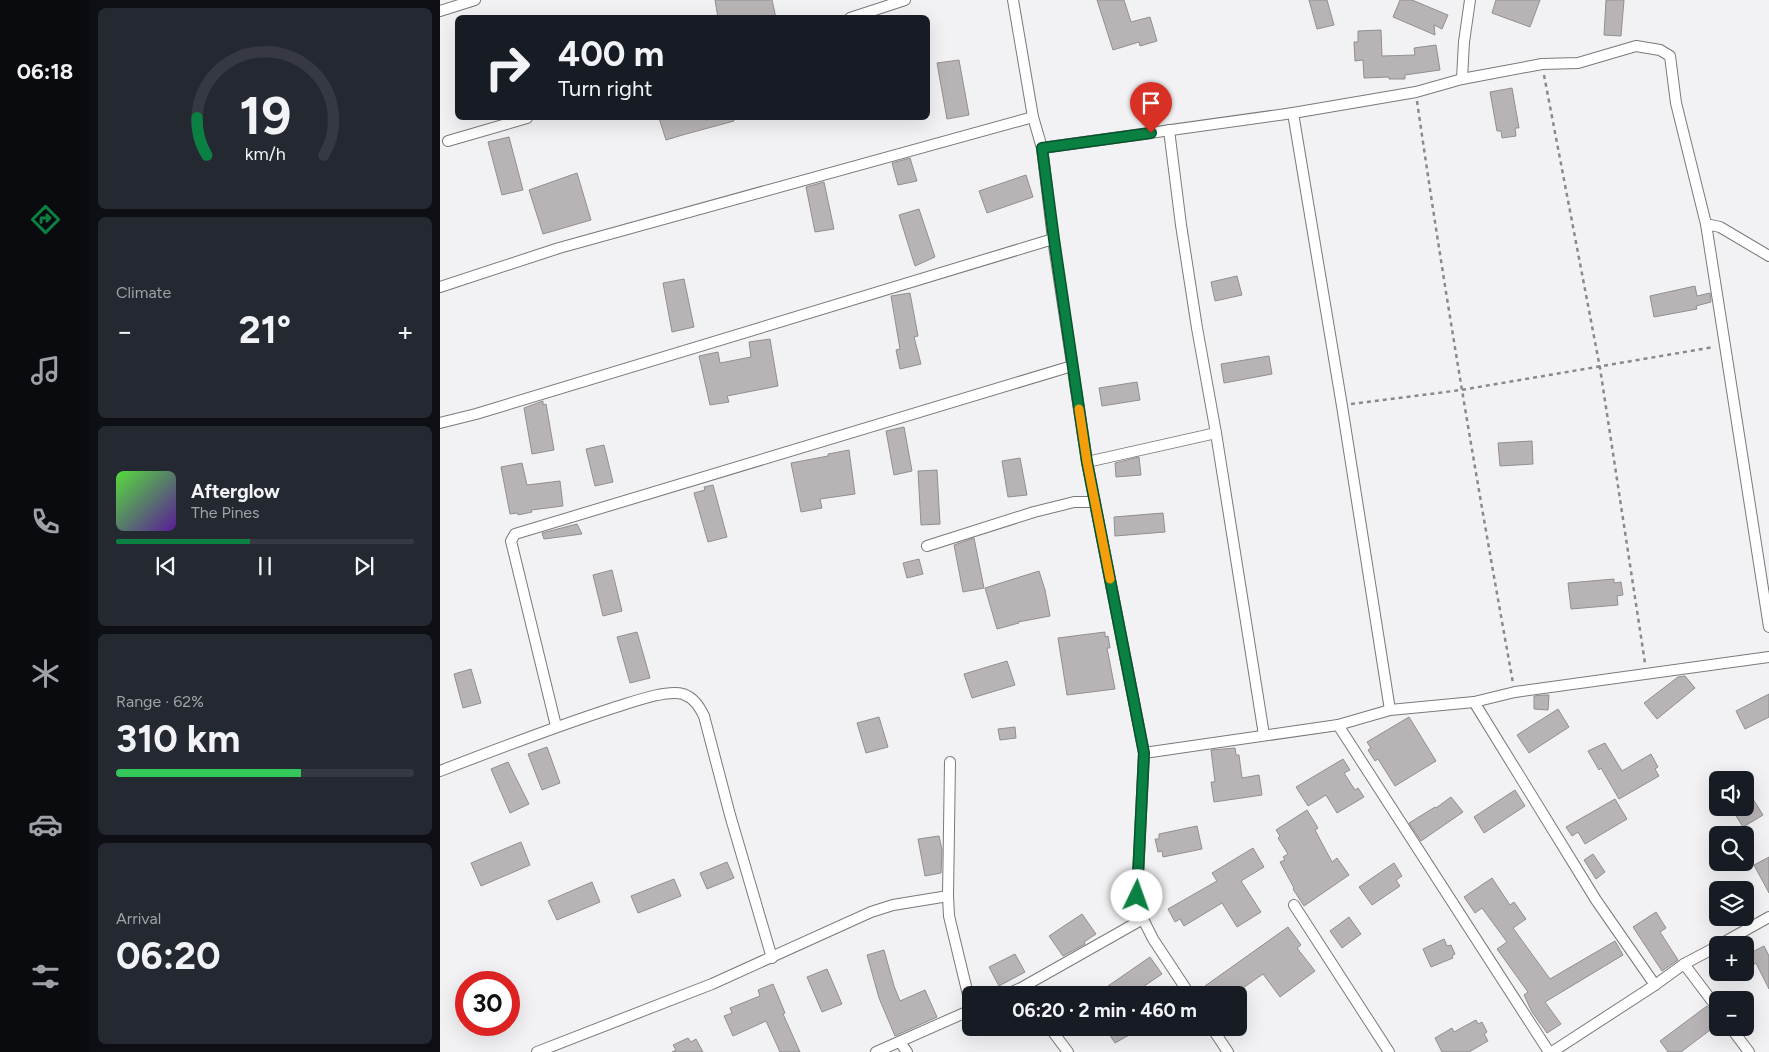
<!DOCTYPE html>
<meta charset="utf-8">
<style>
body{margin:0;font-family:Figtree,sans-serif;background:#242831;color:#f1f3f6;height:100vh;display:flex;flex-direction:column;font-size:19px;white-space:nowrap}
*{box-sizing:border-box;margin:0}
p{font-size:16px;color:#9ea1a6}
.icon{flex:none;width:28px;height:28px;fill:none;stroke:currentColor;stroke-width:2;stroke-linecap:round;stroke-linejoin:round}
.map{position:relative;flex:1;overflow:hidden}
.details{display:flex;flex-direction:column;gap:8px;padding:8px;background:#0d0f14;width:350px}
.details>*{flex:none}
.banner{position:absolute;left:15px;top:15px;width:475px;height:105px;border-radius:8px;box-shadow:0 5px 20px #0002;background:#171b24;color:#f1f3f6;overflow:hidden}
.tools{position:absolute;left:1269px;top:771px;display:grid;gap:10px}
.tools a{display:grid;place-items:center;width:45px;height:45px;border-radius:8px;background:#171b24;box-shadow:0 5px 20px #0002;font-size:25px}
.speed{position:absolute;left:15px;top:971px;display:flex;gap:10px;font-size:25px;font-weight:700;text-align:center}
.speed>*{display:grid;place-content:center;width:65px;height:65px;border-radius:50%;background:#171b24;box-shadow:0 5px 20px #0002;line-height:1}
.speed .limit{border:8px solid #d22;background:#fff;color:#111}
.pin{position:absolute;display:grid;place-items:center;width:42px;height:42px;color:#fff;margin:-51px -21px;border-radius:50% 50% 50% 0;rotate:-45deg;box-shadow:0 0 5px #0007}
.pin .icon{rotate:45deg}
.me{position:absolute;width:55px;margin:-28px;rotate:3deg;stroke-linejoin:round;filter:drop-shadow(0 0 4px #0008)}
.turn{display:flex;align-items:center;gap:18px;height:105px;padding:0 20px;font-size:22px}
.turn .icon{width:65px;height:65px;stroke-width:2.5}
.turn b{display:block;font-size:35px;line-height:42px}
.big{font-size:38px;font-weight:700;line-height:1.1}
.details .widget{flex:1;display:flex;flex-direction:column;justify-content:center;gap:8px;min-width:0;padding:0 18px;border-radius:8px;background:#242831}
.details .dial{align-items:center;gap:0}
.dial svg{height:130px;overflow:visible;fill:none;stroke:#363941;stroke-width:7;stroke-linecap:round;text-anchor:middle}
.dial text{fill:#f1f3f6;stroke:none}
.song{display:flex;align-items:center;gap:15px}
.cover{width:60px;height:60px;border-radius:8px;background:linear-gradient(135deg,hsl(110 70% 55%),hsl(270 70% 35%))}
.played{height:5px;border-radius:2px;background:linear-gradient(90deg,#0b8043 45%,#363941 45%)}
.keys{display:flex;justify-content:space-around;direction:ltr}
.heat{display:flex;justify-content:space-between;align-items:center;font-size:28px;direction:ltr}
.charge{height:8px;border-radius:4px;background:linear-gradient(90deg,#34c759 62%,#363941 0)}
.trip{position:absolute;left:522px;top:986px;width:285px;height:50px;border-radius:8px;background:#171b24;box-shadow:0 5px 20px #0002;font-weight:700;line-height:50px;text-align:center}
main{display:flex;flex:1;min-height:0}
.dock{display:flex;flex-direction:column;width:90px;justify-content:space-around;align-items:center;background:#090b0e;color:#9ea1a6}
.dock .icon{width:35px;height:35px}
.dock .active{color:#0b8043}
.dock b{font-size:22px;color:#f1f3f6}
.map>svg:first-child{display:block}
.building{fill:#b8b4b6;stroke:#928f90}
.lines{fill:none;stroke-linecap:round;stroke-linejoin:round}
.minor-casing{stroke:#7a797b;stroke-width:12}
.path{stroke:#89898b;stroke-width:2.5;stroke-dasharray:4 4;stroke-linecap:butt}
.minor{stroke:#fff;stroke-width:10}
.route-casing{stroke:#07532c;stroke-width:12}
.route{stroke:#0b8043;stroke-width:9}
.slow{stroke:#f59e0b;stroke-width:9}
</style>
<main>
<nav class="dock">
<b>06:18</b>
<svg class="icon active" aria-label="directions" viewBox="0 0 24 24"><path d="M12 3l9 9-9 9-9-9zM9 14v-3h6M13 9l2 2-2 2"/></svg>
<svg class="icon" aria-label="music" viewBox="0 0 24 24"><path d="M9 18V5l10-2v13"/><circle cx="6" cy="18" r="3"/><circle cx="16" cy="16" r="3"/></svg>
<svg class="icon" aria-label="phone" viewBox="0 0 24 24"><path d="M5 4h4l2 5-3 2q2 4 5 5l2-3 5 2v4C11 20 4 13 5 4z"/></svg>
<svg class="icon" aria-label="climate" viewBox="0 0 24 24"><path d="M12 3v18M4 7l16 10M4 17L20 7"/></svg>
<svg class="icon" aria-label="car" viewBox="0 0 24 24"><path d="M5 17H2v-5l4-1 3-4h7l3 4 3 1v5h-3M9 17h6M6 11h13"/><circle cx="7" cy="17" r="2"/><circle cx="17" cy="17" r="2"/></svg>
<svg class="icon" aria-label="filters" viewBox="0 0 24 24"><path d="M4 7h16M4 17h16"/><circle cx="9" cy="7" r="2"/><circle cx="15" cy="17" r="2"/></svg>
</nav>
<section class="details">
<div class="widget dial"><svg viewBox="0 0 100 80">
<path d="M14 69A42 42 0 1 1 86 69"/>
<path d="M14 69A42 42 0 0 1 8 46" stroke="#0b8043"/>
<text x="50" y="56" font-size="32" font-weight="700">19</text>
<text x="50" y="72" font-size="11">km/h</text>
</svg></div>
<div class="widget"><p>Climate</p>
<div class="heat"><a>−</a><b class="big">21°</b><a>+</a></div>
</div>
<div class="widget">
<div class="song"><i class="cover"></i><div><b>Afterglow</b><p>The Pines</p></div></div>
<div class="played"></div>
<div class="keys"><svg class="icon" aria-label="previous" viewBox="0 0 24 24"><path d="M18 5L8 12l10 7zM5 5v14"/></svg><svg class="icon" aria-label="pause" viewBox="0 0 24 24"><path d="M8 5v14M16 5v14"/></svg><svg class="icon" aria-label="next" viewBox="0 0 24 24"><path d="M6 5l10 7-10 7zM19 5v14"/></svg></div>
</div>
<div class="widget"><p>Range · 62%</p><b class="big">310 km</b><div class="charge"></div></div>
<div class="widget"><p>Arrival</p><b class="big">06:20</b></div>
</section>
<div class="map">
<svg width="1329" height="1052" viewBox="0 0 1329 1052">
<rect width="100%" height="100%" fill="#f2f1f4"/>
<!-- building -->
<g class="building">
<path d="M275,0H332L336,18H278Z"/>
<path d="M657,0H684L691,22L710,17L717,41L700,46L699,42L673,50Z"/>
<path d="M869,0H887L894,25L877,29Z"/>
<path d="M960,0H972L1008,15L1002,29L994,25L995,35L953,17Z"/>
<path d="M1056,0H1100L1090,27L1052,13Z"/>
<path d="M1166,0H1184L1181,36L1164,35Z"/>
<path d="M941,30L942,56L975,55L974,48L996,45L1000,70L965,75V79H949V77L924,78L923,60L915,61L914,42H918V31Z"/>
<path d="M519,60L529,115L507,119L497,63Z"/>
<path d="M1072,88L1079,128H1075L1076,136L1062,138L1061,131H1057L1050,92Z"/>
<path d="M219,118H294V121L246,134L226,140Z"/>
<path d="M69,137L83,190L62,195L48,142Z"/>
<path d="M470,158L477,181L458,185L452,163Z"/>
<path d="M137,173L151,220L103,234L89,190Z"/>
<path d="M586,175L593,197L547,213L539,191Z"/>
<path d="M384,182L394,229L375,232L366,187Z"/>
<path d="M479,209L495,257L475,266L459,215Z"/>
<path d="M797,276L802,295L775,301L771,282Z"/>
<path d="M244,279L254,327L232,332L223,283Z"/>
<path d="M1255,286L1257,296L1270,293L1271,302L1256,306L1257,309L1214,317L1210,296Z"/>
<path d="M470,293L478,336L474,337L481,364L460,369L456,350L460,349L451,296Z"/>
<path d="M330,339L338,386L287,396L289,402L270,405L259,356L278,352L280,363L311,357L309,342Z"/>
<path d="M829,356L832,374L784,383L781,364Z"/>
<path d="M697,382L700,400L662,406L659,388Z"/>
<path d="M103,401V405L106,404L114,450L92,454L84,408Z"/>
<path d="M464,427L472,471L454,475L446,431Z"/>
<path d="M1092,441L1093,464L1060,466L1058,443Z"/>
<path d="M164,445L173,482L155,486L146,449Z"/>
<path d="M409,450L415,494L380,499L382,508L361,512L351,463L388,456V454Z"/>
<path d="M699,457L701,475L676,477L675,463Z"/>
<path d="M580,458L587,495L568,497L562,461Z"/>
<path d="M82,463L87,485L120,481L123,506L91,510L92,512L78,515V513L70,514L61,467Z"/>
<path d="M497,470L500,524L481,525L478,471Z"/>
<path d="M273,485L287,537L268,542L254,493L265,490L264,487Z"/>
<path d="M723,513L725,532L675,536L674,517Z"/>
<path d="M137,524L142,534L104,539L102,533Z"/>
<path d="M534,538L544,588L523,592L514,545Z"/>
<path d="M479,559L483,574L467,578L463,563Z"/>
<path d="M172,570L182,611L163,616L153,575Z"/>
<path d="M599,571L605,590L610,616L578,622L579,623L557,629L545,588Z"/>
<path d="M1174,579V583L1181,582L1183,595L1177,596L1178,605L1131,609L1128,583Z"/>
<path d="M197,632L210,678L190,683L177,637Z"/>
<path d="M665,632V637L668,636L670,648H667L675,689L627,695L618,638Z"/>
<path d="M567,661L575,685L532,698L524,674Z"/>
<path d="M31,669L41,703L23,708L14,674Z"/>
<path d="M1245,676L1255,688L1217,719L1204,703L1238,677Z"/>
<path d="M1329,694V717L1305,729L1296,711Z"/>
<path d="M1104,695H1109L1108,710L1094,709V696Z"/>
<path d="M1118,709L1129,727L1089,753L1077,735Z"/>
<path d="M439,717L448,747L426,753L417,723Z"/>
<path d="M969,717L996,761L955,786L938,759L935,761L928,750L931,748L927,742Z"/>
<path d="M575,727L576,738L560,740L558,729Z"/>
<path d="M1165,743L1182,771L1211,754L1218,767L1215,769L1219,776L1179,799L1161,768L1159,770L1148,751Z"/>
<path d="M107,747L120,783L102,790L88,754Z"/>
<path d="M795,748L796,755H799L802,778L819,775L822,795L774,802L771,782H775L771,750Z"/>
<path d="M903,759L910,770L904,773L915,790L918,788L924,797L897,813L886,795L868,806L856,787Z"/>
<path d="M68,762L89,804L70,813L51,769Z"/>
<path d="M1075,790L1085,806L1044,833L1034,817Z"/>
<path d="M1011,797L1023,812L981,841L969,823L995,807L996,808Z"/>
<path d="M1175,799L1187,819L1145,844L1138,832L1132,836L1126,827Z"/>
<path d="M1313,799L1323,815L1303,827L1293,811L1299,808H1305V804Z"/>
<path d="M867,810L878,828L875,830L892,862L897,858L909,875L864,906L853,889L854,888L840,862L845,860L843,857L848,854L838,838L840,836L836,830Z"/>
<path d="M757,826L762,849L723,857L722,851L718,852L715,839H719V834Z"/>
<path d="M499,836L502,850L501,873L485,876L478,839Z"/>
<path d="M81,842L90,865L41,886L31,863Z"/>
<path d="M813,848L824,867L801,881L821,912L797,927L782,903L744,926L740,919L735,922L728,909L777,881L772,873Z"/>
<path d="M1153,854L1165,872L1156,879L1144,860Z"/>
<path d="M1329,857V893L1314,865Z"/>
<path d="M287,862L294,878L267,889L260,873Z"/>
<path d="M954,863L962,876L956,880L960,886L932,905L919,887Z"/>
<path d="M1052,878L1070,905L1074,902L1086,919L1073,928L1110,979L1175,941L1183,955L1105,1002L1121,1024L1107,1033L1092,1012L1084,995L1088,992L1057,949L1067,942L1042,908L1035,913L1024,897Z"/>
<path d="M234,879L241,896L198,913L191,896Z"/>
<path d="M152,882L160,902L117,920L108,901Z"/>
<path d="M1216,912L1226,928L1220,932L1238,960L1222,971L1193,927Z"/>
<path d="M642,914L656,934L644,942L645,944L623,956L609,936Z"/>
<path d="M909,917L921,934L902,948L890,931Z"/>
<path d="M848,927L861,945L857,948L875,971L840,997L823,974L793,995H771L765,986Z"/>
<path d="M1004,939L1007,946L1011,945L1015,954L1012,956L1013,958L991,967L983,949Z"/>
<path d="M1324,946L1329,956V989L1316,963L1313,965L1308,954Z"/>
<path d="M444,950L454,986L460,1001L485,990L497,1017L455,1036L439,998L427,955Z"/>
<path d="M575,954L585,972L559,986L549,967Z"/>
<path d="M710,957L722,974L691,995H659L669,989L668,986Z"/>
<path d="M387,969L402,1004L382,1012L367,977Z"/>
<path d="M333,984L345,1013L343,1014L360,1052H340L326,1021L293,1036L284,1016L292,1013L290,1008L320,996L318,990Z"/>
<path d="M1267,1006L1278,1017V1024L1241,1052H1228L1220,1041Z"/>
<path d="M1036,1020L1038,1024L1042,1022L1047,1032L1044,1034L1048,1041L1029,1052H1002L995,1038L1012,1028L1014,1032Z"/>
<path d="M665,1028H687L691,1034L675,1043Z"/>
<path d="M248,1038L251,1042L256,1039L263,1052H232L236,1050L233,1045Z"/>
</g>
<g class="lines">
<!-- minor casing -->
<g class="minor-casing">
<g id="minor">
<path d="M573,0L593,117L602,148L613,239L647,462L704,753L697,896L703,919L713,939L750,995"/>
<path d="M0,11L35,0"/>
<path d="M410,18L465,0"/>
<path d="M1022,79L1024,42L1030,0"/>
<path d="M853,113L902,406L950,710"/>
<path d="M729,130L741,225L757,328L776,433L824,735"/>
<path d="M8,141L87,118"/>
<path d="M602,148L853,113L976,92L1022,79L1102,64L1138,63L1196,46L1220,50L1230,56L1236,103L1266,224L1329,627"/>
<path d="M1266,224L1280,227L1329,256"/>
<path d="M0,287L119,248L593,117"/>
<path d="M0,423L36,414L613,239"/>
<path d="M647,462L776,433"/>
<path d="M487,546L594,512L634,502H655"/>
<path d="M1034,702L1156,900L1215,985"/>
<path d="M898,725L1109,1052"/>
<path d="M116,726L71,541L75,534L632,366"/>
<path d="M704,753L898,725L950,710L1034,702L1075,692L1329,657"/>
<path d="M0,771C57,749 114,727 173,708C190,703 226,689 243,694C254,698 259,706 264,716L290,815L332,958"/>
<path d="M508,896L510,762"/>
<path d="M854,905L949,1052"/>
<path d="M1279,945L1329,917"/>
<path d="M1244,964L1278,946"/>
<path d="M565,995L581,988L703,919"/>
<path d="M610,1028L628,1052"/>
<path d="M772,1028L788,1052"/>
<path d="M1291,1028L1309,1052"/>
<path d="M460,1042L467,1052"/>
<path d="M97,1052L272,984L431,912L453,905L508,896L509,916L531,1007"/>
<path d="M436,1052L531,1010"/>
<path d="M1112,1052L1215,985L1244,964L1278,1009"/>
</g>
</g>
<!-- path -->
<g class="path">
<path d="M1104,75L1160,368L1205,663"/>
<path d="M977,101C1005,296 1038,489 1073,683"/>
<path d="M911,404L1021,390L1274,347"/>
</g>
<!-- minor -->
<use href="#minor" class="minor"/>
</g>
<g class="lines">
<!-- route casing -->
<g class="route-casing">
<path id="route" d="M697,896L704,753L647,462L614,239L602,148L711,133"/>
</g>
<!-- route -->
<use href="#route" class="route"/>
<!-- slow -->
<path class="slow" d="M639,409L647,462L670,579"/>
</g>
</svg>
<div class="tools">
<a><svg class="icon" aria-label="sound" viewBox="0 0 24 24"><path d="M4 9h4l5-4v14l-5-4H4zM17 9q2 3 0 6"/></svg></a>
<a><svg class="icon" aria-label="search" viewBox="0 0 24 24"><circle cx="10" cy="10" r="6"/><path d="M15 15l6 6"/></svg></a>
<a><svg class="icon" aria-label="layers" viewBox="0 0 24 24"><path d="M12 4l9 5-9 5-9-5zM3 14l9 5 9-5"/></svg></a>
<a>+</a>
<a>−</a>
</div>
<div class="speed"><div class="limit">30</div></div>
<div class="pin" style="left:711px;top:133px;background:#d93025"><svg class="icon" aria-label="arrive" viewBox="0 0 24 24"><path d="M6 21V4h12l-3 4 3 4H6"/></svg></div>
<svg class="me" style="left:697px;top:896px" viewBox="-20 -20 40 40"><circle r="19" fill="#fff"/><path d="M0-13L10 11 0 6-10 11z" fill="#0b8043"/></svg>
<div class="trip">06:20 · 2 min · 460 m</div>
<div class="banner">
<div class="turn"><svg class="icon" aria-label="right" viewBox="0 0 24 24"><path d="M7 20v-9h11M14 6l5 5-5 5"/></svg><div><b>400 m</b>Turn right</div></div>
</div>
</div>
</main>
